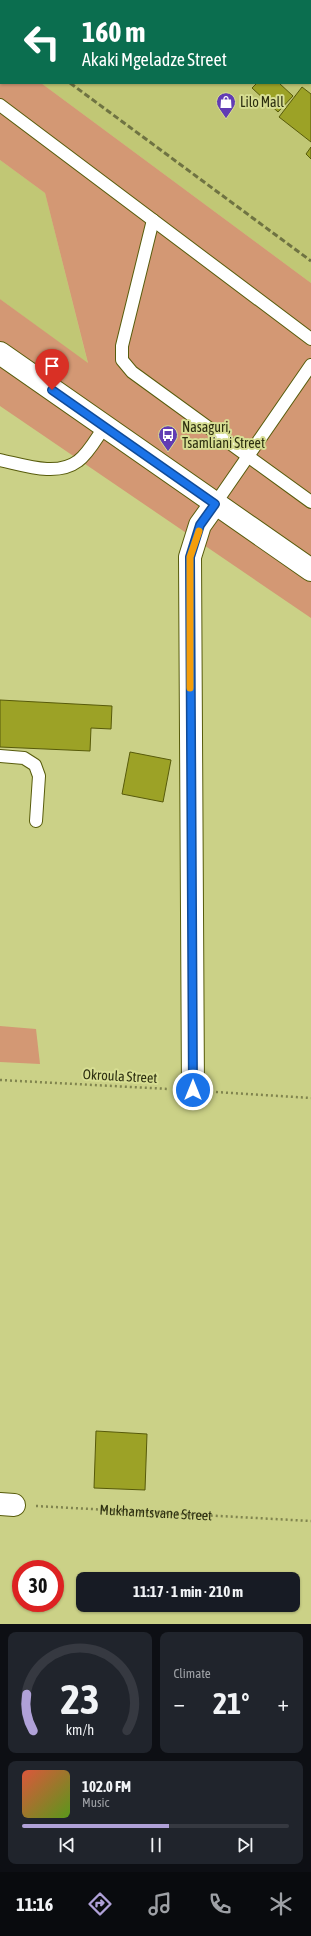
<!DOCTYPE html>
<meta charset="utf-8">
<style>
body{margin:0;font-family:"Asap Condensed",sans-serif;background:#20242c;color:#f1f3f6;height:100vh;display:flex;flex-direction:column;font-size:15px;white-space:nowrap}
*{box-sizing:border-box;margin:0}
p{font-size:13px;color:#9ea1a6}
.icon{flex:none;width:22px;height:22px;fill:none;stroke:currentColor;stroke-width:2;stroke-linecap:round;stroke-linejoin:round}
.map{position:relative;height:1624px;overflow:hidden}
.details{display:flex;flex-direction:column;gap:8px;padding:8px;background:#0d0f14;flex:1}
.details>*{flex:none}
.guide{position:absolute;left:0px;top:0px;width:311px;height:84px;box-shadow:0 1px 3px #0004;background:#0b6e4f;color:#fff;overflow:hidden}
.speed{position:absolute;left:12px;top:1560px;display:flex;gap:8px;font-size:20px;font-weight:700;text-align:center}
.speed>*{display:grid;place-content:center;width:52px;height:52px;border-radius:50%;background:#171b24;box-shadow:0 1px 3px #0004;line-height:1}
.speed .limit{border:6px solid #d22;background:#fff;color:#111}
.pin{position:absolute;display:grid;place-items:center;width:34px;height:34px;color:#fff;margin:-41px -17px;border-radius:50% 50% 50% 0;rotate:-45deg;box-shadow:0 0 4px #0007}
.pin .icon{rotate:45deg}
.me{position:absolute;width:44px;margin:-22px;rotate:0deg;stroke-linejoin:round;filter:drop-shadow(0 0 3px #0008)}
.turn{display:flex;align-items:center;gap:14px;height:84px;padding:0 16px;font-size:18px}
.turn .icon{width:52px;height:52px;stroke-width:2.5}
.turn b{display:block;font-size:28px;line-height:34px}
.big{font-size:30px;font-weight:700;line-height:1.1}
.details .widget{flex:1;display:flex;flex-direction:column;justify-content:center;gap:6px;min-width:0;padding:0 14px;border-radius:8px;background:#20242c}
.details .dial{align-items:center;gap:0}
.dial svg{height:104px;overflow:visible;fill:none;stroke:#363941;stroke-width:7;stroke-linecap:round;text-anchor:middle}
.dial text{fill:#f1f3f6;stroke:none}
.song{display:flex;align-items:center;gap:12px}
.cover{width:48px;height:48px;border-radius:6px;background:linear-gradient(135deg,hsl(10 70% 55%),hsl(90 70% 35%))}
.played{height:4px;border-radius:2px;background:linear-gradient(90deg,#b0a1d8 55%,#363941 55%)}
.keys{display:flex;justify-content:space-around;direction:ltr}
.heat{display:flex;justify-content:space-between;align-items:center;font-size:22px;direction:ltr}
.details .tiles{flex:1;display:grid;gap:8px;grid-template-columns:1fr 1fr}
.widget:last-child{grid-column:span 2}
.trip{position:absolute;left:76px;top:1572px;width:224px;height:40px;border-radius:8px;background:#171b24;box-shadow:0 1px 3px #0004;font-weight:700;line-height:40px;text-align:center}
.dock{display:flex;height:64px;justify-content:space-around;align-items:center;background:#090b0e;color:#9ea1a6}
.dock .icon{width:28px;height:28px}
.dock .on{color:#b0a1d8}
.dock b{font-size:18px;color:#f1f3f6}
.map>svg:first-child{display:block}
.built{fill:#c1c775}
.green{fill:#d39874}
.building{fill:#9ca226;stroke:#575a0a}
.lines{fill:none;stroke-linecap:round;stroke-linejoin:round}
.service-casing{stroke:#585c0c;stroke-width:14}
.minor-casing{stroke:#585c0c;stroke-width:24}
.tertiary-casing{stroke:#585c0c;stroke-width:24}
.path{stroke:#80844e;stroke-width:2.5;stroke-dasharray:2 3;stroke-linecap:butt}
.service{stroke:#fff;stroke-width:12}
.minor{stroke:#fff;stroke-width:22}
.tertiary{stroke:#fff;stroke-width:22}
.rail{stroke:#6f7342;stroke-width:3;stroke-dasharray:6 3;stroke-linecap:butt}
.route-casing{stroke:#114b97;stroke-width:10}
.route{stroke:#1a73e8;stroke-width:7}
.slow{stroke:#f59e0b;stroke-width:7}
.labels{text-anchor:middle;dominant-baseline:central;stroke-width:4;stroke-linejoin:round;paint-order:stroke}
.poi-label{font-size:14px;fill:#2d2f10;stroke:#d7de93;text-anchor:start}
.street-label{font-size:14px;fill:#2d2f10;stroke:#d7de93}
</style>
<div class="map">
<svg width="311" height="1624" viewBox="0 0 311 1624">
<rect width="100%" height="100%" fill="#cbd187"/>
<!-- built -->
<g class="built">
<path d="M0,0H311V283L41,83H310V1H1V53Z"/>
<path d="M0,160L45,193L88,364L0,299Z"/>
</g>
<!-- green -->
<g class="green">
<path d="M0,52L1,83H41L311,283V618L0,406V299L88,363L45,193L0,160Z"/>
<path d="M0,1026L36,1029L40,1064L0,1062Z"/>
</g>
<!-- building -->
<g class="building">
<path d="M135,0H178L177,1Z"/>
<path d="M257,83H279L293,96L278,112L252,88Z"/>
<path d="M302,87L311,94V142L279,117Z"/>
<path d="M311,147V159L306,154Z"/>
<path d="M0,700L112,706L111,729L91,728L90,751L0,747Z"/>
<path d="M130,752L171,760L163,802L122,794Z"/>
<path d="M96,1431L147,1434L145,1490L94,1488Z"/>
</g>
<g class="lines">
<!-- service casing -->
<g class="service-casing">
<g id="service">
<path d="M267,0V1"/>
<path d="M310,67L311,68"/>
<path d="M0,105L311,339"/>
<path d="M153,220L122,346V360L132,372L311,502"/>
<path d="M0,460C24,465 57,477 78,461C89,453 97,437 105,426"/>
<path d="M215,504L311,365"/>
<path d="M0,756L24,758L35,765L39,776L36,821"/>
</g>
</g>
<!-- minor casing -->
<g class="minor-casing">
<g id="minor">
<path d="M193,1090L190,557L200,525L215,504"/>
<path d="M0,1504L14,1505"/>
</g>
</g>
<!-- tertiary casing -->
<g class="tertiary-casing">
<path id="tertiary" d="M0,353L311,570"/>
</g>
<!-- path -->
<g class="path">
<path d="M0,1080L169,1089"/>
<path d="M216,1092L311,1098"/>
<path id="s1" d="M36,1506L311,1521"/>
</g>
<!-- service -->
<use href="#service" class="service"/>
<!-- minor -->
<use href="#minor" class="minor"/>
<!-- tertiary -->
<use href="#tertiary" class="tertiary"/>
<!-- rail -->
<g class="rail">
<path d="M0,31L1,32"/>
<path d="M70,83L311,261"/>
</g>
</g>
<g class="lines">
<!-- route casing -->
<g class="route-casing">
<path id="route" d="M52,390L215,504L200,525L190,557L193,1090"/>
</g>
<!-- route -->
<use href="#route" class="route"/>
<!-- slow -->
<path class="slow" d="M190,688V557L199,531"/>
</g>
<!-- icons -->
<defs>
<g id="shop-pin" transform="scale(1)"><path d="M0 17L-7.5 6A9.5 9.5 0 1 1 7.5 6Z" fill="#613cb4" stroke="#d7de93"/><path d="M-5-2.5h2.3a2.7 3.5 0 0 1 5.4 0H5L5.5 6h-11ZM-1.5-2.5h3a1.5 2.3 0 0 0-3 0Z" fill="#fff"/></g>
<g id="bus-pin" transform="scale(1)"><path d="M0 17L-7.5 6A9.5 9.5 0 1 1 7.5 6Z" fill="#613cb4" stroke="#d7de93"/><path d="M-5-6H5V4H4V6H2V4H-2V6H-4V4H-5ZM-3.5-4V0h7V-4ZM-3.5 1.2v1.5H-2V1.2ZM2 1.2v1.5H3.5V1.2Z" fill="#fff"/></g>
</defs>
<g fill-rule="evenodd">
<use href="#shop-pin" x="226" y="102"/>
<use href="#bus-pin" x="168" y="435"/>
</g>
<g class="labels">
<!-- poi labels -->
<g class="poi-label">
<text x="240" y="102">Lilo Mall</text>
<text x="182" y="427">Nasaguri,<tspan x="182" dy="16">Tsamliani Street</tspan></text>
</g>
<!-- street labels -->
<g class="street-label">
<text transform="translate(120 1076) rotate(3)">Okroula Street</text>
<text stroke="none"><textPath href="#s1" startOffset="120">Mukhamtsvane Street</textPath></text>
</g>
</g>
</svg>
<div class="speed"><div class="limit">30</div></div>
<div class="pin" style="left:52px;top:390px;background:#d93025"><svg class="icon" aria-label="arrive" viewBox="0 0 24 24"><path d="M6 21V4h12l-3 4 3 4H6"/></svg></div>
<svg class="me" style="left:193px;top:1090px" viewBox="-20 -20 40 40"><circle r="17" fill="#1a73e8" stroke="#fff" stroke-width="3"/><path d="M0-11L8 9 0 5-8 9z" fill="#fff"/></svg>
<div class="trip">11:17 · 1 min · 210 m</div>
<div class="guide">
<div class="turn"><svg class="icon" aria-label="left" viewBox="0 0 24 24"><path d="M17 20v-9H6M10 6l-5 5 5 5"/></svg><div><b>160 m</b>Akaki Mgeladze Street</div></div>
</div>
</div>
<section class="details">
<div class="tiles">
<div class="widget dial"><svg viewBox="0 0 100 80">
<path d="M14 69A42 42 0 1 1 86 69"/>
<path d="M14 69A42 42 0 0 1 9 41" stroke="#b0a1d8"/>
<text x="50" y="56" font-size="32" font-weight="700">23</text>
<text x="50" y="72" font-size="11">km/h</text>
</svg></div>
<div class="widget"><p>Climate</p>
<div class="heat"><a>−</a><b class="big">21°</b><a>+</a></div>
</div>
<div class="widget">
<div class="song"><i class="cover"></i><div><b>102.0 FM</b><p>Music</p></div></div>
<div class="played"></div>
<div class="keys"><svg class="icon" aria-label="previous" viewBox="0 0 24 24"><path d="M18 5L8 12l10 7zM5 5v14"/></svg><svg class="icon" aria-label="pause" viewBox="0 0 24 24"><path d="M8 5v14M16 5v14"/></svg><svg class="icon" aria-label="next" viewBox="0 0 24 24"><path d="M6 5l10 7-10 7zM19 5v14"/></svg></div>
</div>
</div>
</section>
<nav class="dock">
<b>11:16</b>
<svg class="icon on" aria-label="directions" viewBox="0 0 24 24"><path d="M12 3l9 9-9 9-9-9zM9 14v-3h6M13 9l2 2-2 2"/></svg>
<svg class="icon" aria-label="music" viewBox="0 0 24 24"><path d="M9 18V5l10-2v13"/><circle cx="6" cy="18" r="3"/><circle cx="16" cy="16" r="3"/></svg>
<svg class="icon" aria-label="phone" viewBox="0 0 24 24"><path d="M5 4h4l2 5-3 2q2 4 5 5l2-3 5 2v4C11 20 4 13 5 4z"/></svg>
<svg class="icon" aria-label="climate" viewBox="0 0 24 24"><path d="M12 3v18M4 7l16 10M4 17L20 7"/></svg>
</nav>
